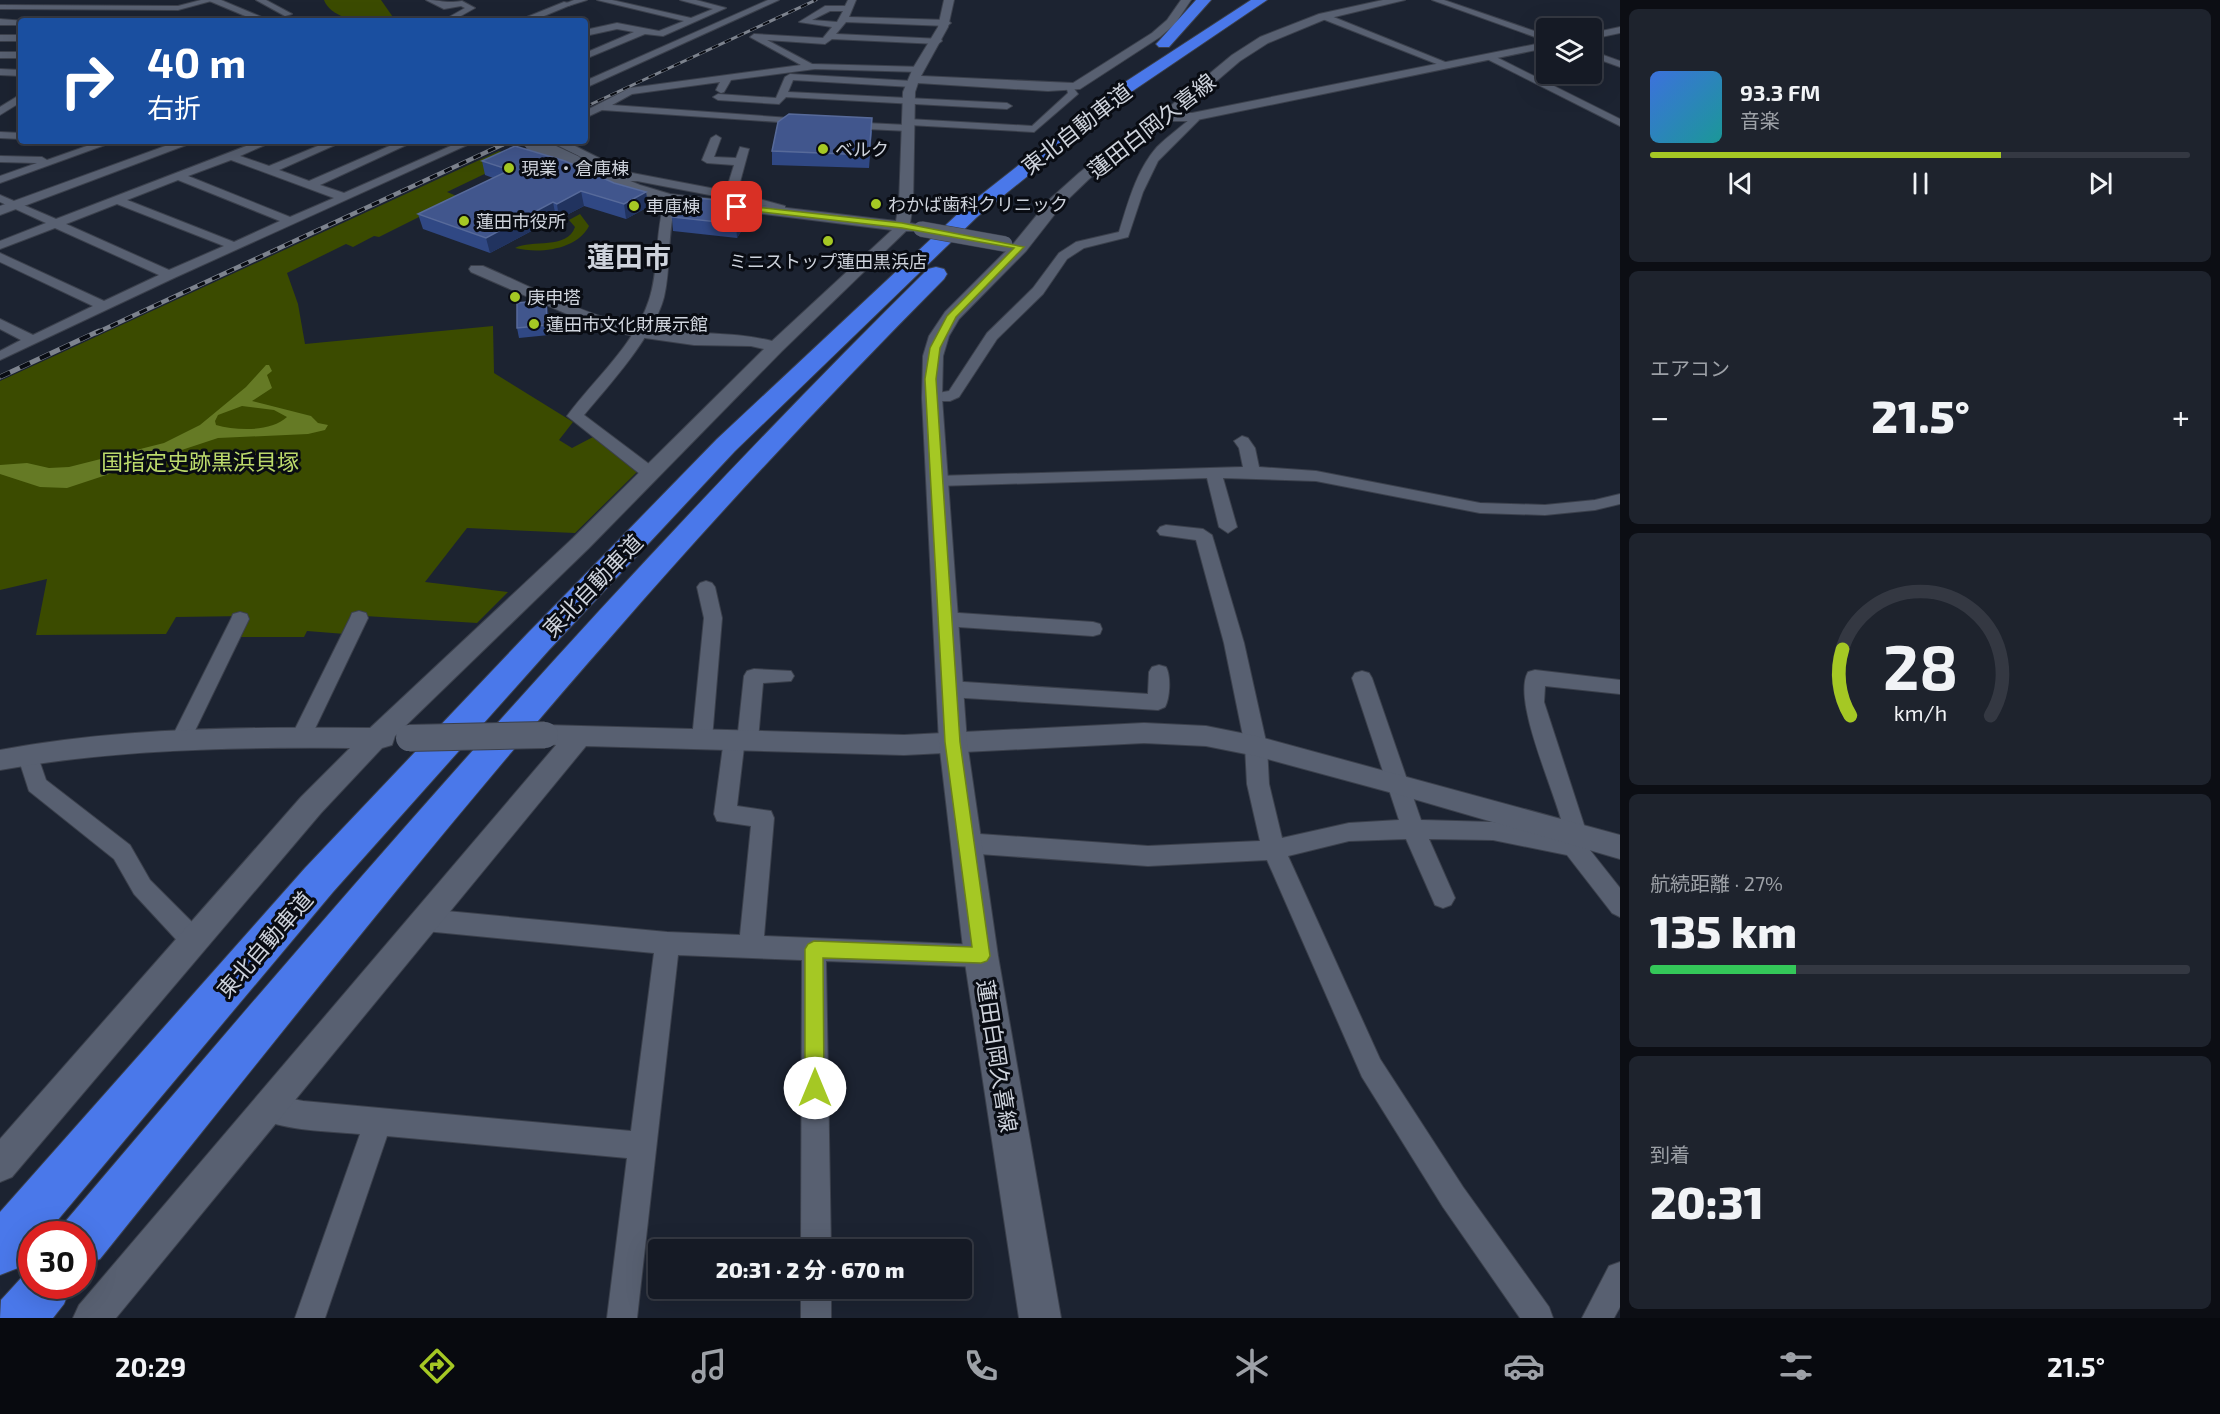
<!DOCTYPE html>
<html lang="ja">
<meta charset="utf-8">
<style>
body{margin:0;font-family:"Exo 2","Noto Sans JP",sans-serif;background:#1e232d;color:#f1f3f6;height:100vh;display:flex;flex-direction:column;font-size:22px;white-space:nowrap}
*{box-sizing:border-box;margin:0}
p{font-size:20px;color:#9da1a7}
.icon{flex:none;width:33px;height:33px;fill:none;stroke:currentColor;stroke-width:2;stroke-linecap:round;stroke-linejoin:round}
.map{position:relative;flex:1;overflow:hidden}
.drawer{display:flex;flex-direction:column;gap:9px;padding:9px;background:#0c0e14;width:600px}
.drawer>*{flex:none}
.guide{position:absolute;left:18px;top:18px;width:570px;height:126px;border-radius:6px;box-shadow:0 6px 24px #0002,0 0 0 2px #343842;background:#1a4fa0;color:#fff;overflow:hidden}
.tools{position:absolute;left:1536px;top:18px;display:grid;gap:12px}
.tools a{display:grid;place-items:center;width:66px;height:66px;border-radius:6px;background:#151a25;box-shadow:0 6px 24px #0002,0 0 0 2px #343842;font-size:30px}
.speed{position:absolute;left:18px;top:1221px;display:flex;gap:12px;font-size:30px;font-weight:700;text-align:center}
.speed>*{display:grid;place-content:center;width:78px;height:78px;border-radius:50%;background:#151a25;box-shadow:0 6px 24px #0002,0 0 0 2px #343842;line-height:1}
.speed .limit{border:9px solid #d22;background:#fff;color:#111}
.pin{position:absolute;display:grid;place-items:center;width:51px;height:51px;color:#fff;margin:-26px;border-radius:12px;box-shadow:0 3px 9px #0006}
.me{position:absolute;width:66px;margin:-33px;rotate:0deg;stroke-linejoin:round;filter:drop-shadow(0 0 4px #0008)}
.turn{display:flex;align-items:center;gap:21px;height:126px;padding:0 30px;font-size:27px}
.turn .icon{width:78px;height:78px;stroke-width:2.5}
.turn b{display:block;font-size:42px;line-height:51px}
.big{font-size:45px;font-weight:800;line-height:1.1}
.drawer .widget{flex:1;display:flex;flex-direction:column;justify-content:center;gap:9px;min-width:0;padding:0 21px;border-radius:9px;background:#1e232d}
.drawer .dial{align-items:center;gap:0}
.dial svg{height:156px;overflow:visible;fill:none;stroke:#343842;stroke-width:7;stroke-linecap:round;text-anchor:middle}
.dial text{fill:#f1f3f6;stroke:none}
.song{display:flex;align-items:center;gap:18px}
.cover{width:72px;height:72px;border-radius:9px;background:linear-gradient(135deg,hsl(220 70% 55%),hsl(180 70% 35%))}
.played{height:6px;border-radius:3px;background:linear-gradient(90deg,#a5c824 65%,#343842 65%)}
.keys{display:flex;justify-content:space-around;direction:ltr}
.heat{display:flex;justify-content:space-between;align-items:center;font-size:33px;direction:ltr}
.charge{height:9px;border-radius:4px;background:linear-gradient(90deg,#34c759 27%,#343842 0)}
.trip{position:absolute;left:648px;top:1239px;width:324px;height:60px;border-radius:6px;background:#151a25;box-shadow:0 6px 24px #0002,0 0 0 2px #343842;font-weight:800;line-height:60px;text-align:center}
.menu{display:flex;height:96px;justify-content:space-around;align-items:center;background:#080a0f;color:#9da1a7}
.menu .icon{width:42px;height:42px}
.menu .current{color:#a5c824}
.menu b{font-size:27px;color:#f1f3f6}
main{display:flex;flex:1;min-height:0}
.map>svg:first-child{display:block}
.green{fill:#3b4b00}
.water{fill:#657a25;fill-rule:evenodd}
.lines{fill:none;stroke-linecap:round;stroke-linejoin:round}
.minor-casing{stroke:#3b404c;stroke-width:2}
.tertiary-casing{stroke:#3b404c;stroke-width:2}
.secondary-casing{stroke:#3b404c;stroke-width:2}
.motorway-casing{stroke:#3b404c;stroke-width:2}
.minor{fill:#586071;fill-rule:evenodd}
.tertiary{fill:#586071;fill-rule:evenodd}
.secondary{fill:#586071;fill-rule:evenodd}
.motorway{fill:#4a78ea;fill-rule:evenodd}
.rail-far2-casing{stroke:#7d838e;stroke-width:3}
.rail-far1-casing{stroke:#7d838e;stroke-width:4.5}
.rail-casing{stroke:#7d838e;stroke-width:5}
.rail-far2{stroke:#090c13;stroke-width:2;stroke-dasharray:7;stroke-linecap:butt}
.rail-far1{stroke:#090c13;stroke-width:3;stroke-dasharray:8;stroke-linecap:butt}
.rail{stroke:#090c13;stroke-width:4;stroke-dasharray:11;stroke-linecap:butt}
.tertiary-bridge-far2-casing{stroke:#3b404c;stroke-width:12;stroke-linecap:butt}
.tertiary-bridge-far1-casing{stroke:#3b404c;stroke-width:16;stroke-linecap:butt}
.tertiary-bridge-casing{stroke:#3b404c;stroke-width:28;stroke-linecap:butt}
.tertiary-bridge-far2{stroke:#586071;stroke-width:11}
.tertiary-bridge-far1{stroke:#586071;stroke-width:15}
.tertiary-bridge{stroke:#586071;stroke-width:26}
.wall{fill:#304884}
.shaded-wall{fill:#21335f}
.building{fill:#41568d;stroke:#576a9a;stroke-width:1.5}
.route{fill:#a5c824;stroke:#6b8217;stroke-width:1.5}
.poi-dot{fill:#a5c824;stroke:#090c13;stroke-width:2}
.labels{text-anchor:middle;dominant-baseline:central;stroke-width:6;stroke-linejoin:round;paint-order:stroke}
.far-poi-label{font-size:18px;fill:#ced3dc;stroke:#090c13;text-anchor:start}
.street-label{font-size:22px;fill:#ced3dc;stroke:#090c13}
.park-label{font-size:22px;fill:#bcda6b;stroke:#090c13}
.far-town-label{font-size:28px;font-weight:bold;fill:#ced3dc;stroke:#090c13}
</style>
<main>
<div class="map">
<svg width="1620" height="1318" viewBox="0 0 1620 1318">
<rect width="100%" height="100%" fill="#1c2331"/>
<!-- green -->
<g class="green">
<path d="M324,0H381L395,20C375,25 332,22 324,0Z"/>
<path d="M499,151L520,157L447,192L459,197L379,237L374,236L353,247L346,244L287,273L298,304L305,344L493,326L494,373L573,422L559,440L572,448L593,437L638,471L575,533L467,528L425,582L508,592L477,623L365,616L345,634L307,631L304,637H239L247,616L176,617L166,634L36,635L47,579L0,590V381Z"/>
<path d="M580,214L589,226C577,250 539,254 515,248C532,239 567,250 575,227L569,220Z"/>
</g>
<!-- water -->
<path class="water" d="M266,365H269L272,371L267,375L272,388L252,401L311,416L318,423L328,425L325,430L308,434L218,438L67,488L40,487L0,474V465L27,463L49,468L69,467L164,443L200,425L246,387ZM242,406L274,410L287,417C271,432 237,431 216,425L215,421L218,415Z"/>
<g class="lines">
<!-- minor casing -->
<g class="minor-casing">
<g id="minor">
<path d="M201,0H215L178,10L0,9V5L178,6Z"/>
<path d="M256,0H266L292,14L285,16Z"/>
<path d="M426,0C442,0 445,4 462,1L475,8L452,21H442L465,8L461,6L444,9Z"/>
<path d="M574,0H587L568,6L564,4Z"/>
<path d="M597,0H612L691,18L713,9L680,0H696L726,8L663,36L645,34L585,59V53L634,32L617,29L585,36V30L617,23L659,31L684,21Z"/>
<path d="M768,0H779L585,88V81Z"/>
<path d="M848,0H856L849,17L947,20L951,23L947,26L846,22L836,34L941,39L942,41L938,44L832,39L825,44L767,40L812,64L923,67V71L920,72L815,69L731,80L724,92L721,93L716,90L720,82L632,94L612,105L804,119L808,120V124L602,110L585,118V111L630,88L801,65L750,37L754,34L823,38L832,27L799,22L825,6H845ZM830,11H843L837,22L812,20Z"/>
<path d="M1432,0H1444L1546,35V41Z"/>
<path d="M1320,14H1326L1455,66L1447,68L1320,18Z"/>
<path d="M0,19L25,21H21V25H0Z"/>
<rect x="0" y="35" width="21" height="6"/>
<path d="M1592,51L1620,61V67L1592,57Z"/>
<rect x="0" y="52" width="21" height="6"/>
<path d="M1490,54L1620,119V126L1487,59V55Z"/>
<path d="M0,69L21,70V76L0,75Z"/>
<path d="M790,74L912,81L917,84L912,87L793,80L788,92L1007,103L1012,106L1007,109L786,97L779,104L718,100L713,97L718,94L776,98L785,77Z"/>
<path d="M1066,86H1072L1078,94L1034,132L909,125L913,128L908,131L846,128L841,125L846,122L907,125L903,122L908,119L1032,126L1068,93Z"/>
<path d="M21,94V102L0,115V107Z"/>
<path d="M1188,115H1196L1199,120L1158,161L1143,192L1128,237L1084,248L1067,259L1043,294L997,339L959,397L950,401H927L925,398L927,395L949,391L987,333L1033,288L1059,253L1076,242L1119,232C1128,203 1136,171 1157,147C1167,137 1178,129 1189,120Z"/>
<path d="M0,132L21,133V139L0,138Z"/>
<path d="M716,135L721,138L714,157L736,158L740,147L749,149L737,193L785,206V214H777L775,210L767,206L637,181H628L557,145L551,144L535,152L551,160L552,162L547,165L521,152L541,141H565L627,172L726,191L734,165L707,163L702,160L711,138Z"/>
<path d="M101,141H116L0,183V176L37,163L0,162V156L42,157L47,160Z"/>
<path d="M259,141H274L240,156L269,166L330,141H344L279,170L309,181L401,141H415L320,185L344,193L462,141H476L174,278L0,360V351L21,340L0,329V319L33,335L93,306L0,262V253L104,301L159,275L55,228L0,249V241L46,223L0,202V195L56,219ZM231,160L334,198L290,217L188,176ZM178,180L280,221L234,242L127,200ZM117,204L224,246L169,270L66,224Z"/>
<path d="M622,188L687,203L681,206H675C667,236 671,267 664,297C654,336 609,385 584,415L657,470L659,474L651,479L645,478L567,416C595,378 634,346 649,300C659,270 655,235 664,204L618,193L616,191Z"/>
<path d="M1242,436L1248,438L1255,448L1259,467L1316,471L1480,503L1545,505L1595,500L1620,494V504L1595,510L1545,515L1480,513L1316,481L1223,478L1237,527L1228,533L1219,527L1207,478L937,486L929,481L937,476L1243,467L1239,448L1234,441Z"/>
<path d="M1166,525L1203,529L1212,535L1244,643L1267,746L1269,784L1282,838L1349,823L1399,820L1352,678L1355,673L1362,671L1369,673L1372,678L1421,820L1493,822L1565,835C1559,799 1511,702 1528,672L1535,670L1620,680V694L1545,686L1544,702L1587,834L1586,845L1620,888V917L1612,913L1567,855L1493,840L1429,839L1455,898L1451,905L1443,908L1435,905L1406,839L1349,841L1288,856L1380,1059L1463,1187L1549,1307L1553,1318H1520L1443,1207L1362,1077L1267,860L1148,866L965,853L957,850L954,843L957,836L965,833L1148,846L1260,841L1247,784L1245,746L1224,643L1196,540L1160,535L1157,531L1160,527Z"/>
<path d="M706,581L712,583L715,587L722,618L712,739L709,745L702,747L695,745L692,739L704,618L697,587L700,583Z"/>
<path d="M359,611L366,613L368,618L310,739L307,745L300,747L293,745L290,739L350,618L352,613Z"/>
<path d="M240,612L247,614L249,619L190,741L187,747L180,749L173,747L170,741L231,619L233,614Z"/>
<path d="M944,612L1093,622L1100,624L1102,629L1100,634L1093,636L944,626L937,624L935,619L937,614Z"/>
<path d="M1159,665L1166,667C1171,676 1170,698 1165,707L1158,710L949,697L942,694L939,689L942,684L949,681L1148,694L1149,672L1152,667Z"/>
<path d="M754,669L791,671L794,676L791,681L763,683L758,740L755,746L744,747L737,806L771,811L774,818L764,936L981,945L990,948L993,956L990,964L981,967L826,961L831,1250H801L802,960L678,955L637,1318H607L627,1158L387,1136L325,1318H295L360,1134C326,1131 289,1131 257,1118L253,1108L257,1098L267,1094L303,1101L631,1131L654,953L425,931L417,928L413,920L417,912L425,909L667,932L740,935L751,826L717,821L714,814L724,739L727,733L738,732L744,676L747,671Z"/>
<path d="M28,746L35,748L46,780L130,845L150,880L201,931L204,939L201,947L192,950L183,947L134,894L114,859L29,791L17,754L21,748Z"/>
<path d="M1620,1262V1307L1614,1318H1582L1609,1266Z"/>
<rect x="801" y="1288" width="30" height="30"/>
</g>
</g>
<!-- tertiary casing -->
<g class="tertiary-casing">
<g id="tertiary">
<path d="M207,0H221L271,21H257Z"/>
<path d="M944,0H954L948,27L921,76L1073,83L1152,33L1167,20L1181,0H1191L1175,24L1160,37L1080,89L1048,91L918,83L915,92L913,204L910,223L920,225L922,228L920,231H906L782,351L589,548L395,736L392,745L382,748L321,813L12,1177L0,1182V1139L301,797L350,748C232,747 116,749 0,770V750C123,727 246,727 370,728L573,538L764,349L751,346L694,345L638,337L599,328L471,272L469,269L471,266H483C532,287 583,315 636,326C681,336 728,330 772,341L892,230L669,202L630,191L568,163L575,159L580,160L640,185L670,194L896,221L899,204L903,92L913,68L938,27Z"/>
<path d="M564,2L573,4L532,21H517Z"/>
<path d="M1620,27V33L1592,39V33Z"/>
<path d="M1546,42V48L1192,121H1165L1159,117L1165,113H1192Z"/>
<path d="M179,141H197L0,215V206Z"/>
<path d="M1144,723L1206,726L1256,736L1620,835V859L1400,795L1256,756L1206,746L1144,743L904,755L586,746L116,1318H73L79,1305L556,745L536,742L532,735L536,728L545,725L904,735Z"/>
</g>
</g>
<!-- secondary casing -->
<g class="secondary-casing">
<path id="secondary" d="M1383,0H1405L1326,19L1268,43L1240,61L1178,114L1142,137L1089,179L1062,205L1026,251L959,319L949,336L943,356L942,398L967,742L998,956L1061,1318H1019L964,956L939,742L922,398L923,356L929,336L945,312L1014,243L1050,199L1079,173L1132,131L1168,108L1232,55L1260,37L1319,14Z"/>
</g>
<!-- motorway casing -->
<g class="motorway-casing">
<g id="motorway">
<path d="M1196,0H1211L1169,47H1159L1156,44L1159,41Z"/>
<path d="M1251,0H1267L1134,90L977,217L735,451L549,650L333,892L46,1234H32V1251L18,1268L0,1275V1212L305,868L527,634L717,439L963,209L1122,84Z"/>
<path d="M936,267L944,269L947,274L944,279C831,393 721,510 616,631C437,834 270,1048 100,1259L82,1266V1234H60L64,1223C343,894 621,572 928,269Z"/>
<path d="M32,1266V1286H71L64,1304L53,1318H0L1,1300Z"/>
</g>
</g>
<!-- minor -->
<use href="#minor" class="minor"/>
<!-- tertiary -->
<use href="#tertiary" class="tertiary"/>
<!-- secondary -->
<use href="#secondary" class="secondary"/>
<!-- motorway -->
<use href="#motorway" class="motorway"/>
<!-- rail-far2 casing -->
<g class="rail-far2-casing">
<g id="rail-far2">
<path d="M585,107L816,0"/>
<path d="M503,145L511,141"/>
</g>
</g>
<!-- rail-far1 casing -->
<g class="rail-far1-casing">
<path id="rail-far1" d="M96,333L506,143"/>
</g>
<!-- rail casing -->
<g class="rail-casing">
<path id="rail" d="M0,377L99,331"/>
</g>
<!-- rail-far2 -->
<use href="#rail-far2" class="rail-far2"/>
<!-- rail-far1 -->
<use href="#rail-far1" class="rail-far1"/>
<!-- rail -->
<use href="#rail" class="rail"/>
<!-- tertiary-bridge-far2 casing -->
<g class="tertiary-bridge-far2-casing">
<path id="tertiary-bridge-far2" d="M527,141L535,145"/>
</g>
<!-- tertiary-bridge-far1 casing -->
<g class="tertiary-bridge-far1-casing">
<g id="tertiary-bridge-far1">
<path d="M532,143L575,163"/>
<path d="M921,229L1005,244"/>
</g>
</g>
<!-- tertiary-bridge casing -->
<g class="tertiary-bridge-casing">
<path id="tertiary-bridge" d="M409,738L545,735"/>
</g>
<!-- tertiary-bridge-far2 -->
<use href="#tertiary-bridge-far2" class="tertiary-bridge-far2"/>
<!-- tertiary-bridge-far1 -->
<use href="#tertiary-bridge-far1" class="tertiary-bridge-far1"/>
<!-- tertiary-bridge -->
<use href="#tertiary-bridge" class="tertiary-bridge"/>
</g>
<!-- wall -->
<g class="wall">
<path d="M872,131L869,168L772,165V151Z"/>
<path d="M482,161L614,183L646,192L648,207L626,219L584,206L559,219L556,218L490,253L423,229L418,214L493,178L485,175Z"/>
<path d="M749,203L750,217L737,238L673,231L672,217Z"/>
<path d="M548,310L549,335L519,338L517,328Z"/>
</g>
<!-- shaded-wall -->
<g class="shaded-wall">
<path d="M581,191L584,206L559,219L557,204Z"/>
<path d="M646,192L648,207L626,219L624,204Z"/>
<path d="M553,202L556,218L490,253L486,238Z"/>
<path d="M749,203L750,217L737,238L736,224Z"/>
<path d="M546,300L548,310L549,335L547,325Z"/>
</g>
<!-- building -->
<g class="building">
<path d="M789,114L872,118L869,155L772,151L778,122Z"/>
<path d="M515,146L565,161L614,183L646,192L624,204L581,191L557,204L553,202L486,238L418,214L510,170L482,161Z"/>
<path d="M684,197L749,203L736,224L672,217Z"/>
<path d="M546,300L547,325L517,328V303Z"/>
</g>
<!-- route -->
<path class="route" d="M737,205L902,223L1024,247L956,317L940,348L936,379L960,742L990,956L987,961L981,963L823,958L824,1088L821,1095L815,1097L808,1095L805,1088V949L808,944L814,941L972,947L945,742L925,379L930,348L947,316L1014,248L902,228L735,209Z"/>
<!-- markers -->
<g class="poi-dot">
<circle cx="823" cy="149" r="6"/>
<circle cx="509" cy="168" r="6"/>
<circle cx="876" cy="204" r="6"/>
<circle cx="634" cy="206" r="6"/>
<circle cx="464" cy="221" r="6"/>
<circle cx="828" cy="241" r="6"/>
<circle cx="515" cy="297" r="6"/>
<circle cx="534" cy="324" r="6"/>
</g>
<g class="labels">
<!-- far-poi labels -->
<g class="far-poi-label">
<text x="835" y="149">ベルク</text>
<text x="521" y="168">現業・倉庫棟</text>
<text x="888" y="204">わかば歯科クリニック</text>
<text x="646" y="206">車庫棟</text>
<text x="476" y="221">蓮田市役所</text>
<text x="828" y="261" text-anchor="middle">ミニストップ蓮田黒浜店</text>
<text x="527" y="297">庚申塔</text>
<text x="546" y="324">蓮田市文化財展示館</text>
</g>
<!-- street labels -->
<g class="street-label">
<text transform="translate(1151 125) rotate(-38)">蓮田白岡久喜線</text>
<text transform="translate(1076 128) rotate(-38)">東北自動車道</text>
<text transform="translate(592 585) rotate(-46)">東北自動車道</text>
<text transform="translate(264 944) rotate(-49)">東北自動車道</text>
<text transform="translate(998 1056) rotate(81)">蓮田白岡久喜線</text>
</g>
<!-- park labels -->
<g class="park-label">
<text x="200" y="461">国指定史跡黒浜貝塚</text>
</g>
<!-- far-town labels -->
<g class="far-town-label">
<text x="629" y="256">蓮田市</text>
</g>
</g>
</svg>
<div class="tools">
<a><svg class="icon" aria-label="layers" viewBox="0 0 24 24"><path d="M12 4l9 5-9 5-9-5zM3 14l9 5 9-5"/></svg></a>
</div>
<div class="speed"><div class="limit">30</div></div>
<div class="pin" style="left:737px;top:207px;background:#d93025"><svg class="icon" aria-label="arrive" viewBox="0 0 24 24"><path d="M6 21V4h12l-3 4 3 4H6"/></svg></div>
<svg class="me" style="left:815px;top:1088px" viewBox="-20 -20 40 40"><circle r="19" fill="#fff"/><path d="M0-13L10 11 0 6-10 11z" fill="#a5c824"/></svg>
<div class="trip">20:31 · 2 分 · 670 m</div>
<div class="guide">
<div class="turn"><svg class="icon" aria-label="right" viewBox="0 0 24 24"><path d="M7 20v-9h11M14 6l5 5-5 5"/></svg><div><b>40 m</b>右折</div></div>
</div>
</div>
<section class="drawer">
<div class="widget">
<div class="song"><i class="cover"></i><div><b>93.3 FM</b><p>音楽</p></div></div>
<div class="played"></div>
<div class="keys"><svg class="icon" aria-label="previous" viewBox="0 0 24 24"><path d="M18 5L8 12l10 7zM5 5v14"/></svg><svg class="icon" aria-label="pause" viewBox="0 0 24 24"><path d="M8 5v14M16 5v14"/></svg><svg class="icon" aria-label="next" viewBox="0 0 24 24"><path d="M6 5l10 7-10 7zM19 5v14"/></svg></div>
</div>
<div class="widget"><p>エアコン</p>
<div class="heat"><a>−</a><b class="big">21.5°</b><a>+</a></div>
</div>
<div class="widget dial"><svg viewBox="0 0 100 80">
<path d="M14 69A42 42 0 1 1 86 69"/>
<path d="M14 69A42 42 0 0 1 10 35" stroke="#a5c824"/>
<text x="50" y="56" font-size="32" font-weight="700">28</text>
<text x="50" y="72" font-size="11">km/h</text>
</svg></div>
<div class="widget"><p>航続距離 · 27%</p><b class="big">135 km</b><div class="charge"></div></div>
<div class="widget"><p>到着</p><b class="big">20:31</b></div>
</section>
</main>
<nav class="menu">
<b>20:29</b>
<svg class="icon current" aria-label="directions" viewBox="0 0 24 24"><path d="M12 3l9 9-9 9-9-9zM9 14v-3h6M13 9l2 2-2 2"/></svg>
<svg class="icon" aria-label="music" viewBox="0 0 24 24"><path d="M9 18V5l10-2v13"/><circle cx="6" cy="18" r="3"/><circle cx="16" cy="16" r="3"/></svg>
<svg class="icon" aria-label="phone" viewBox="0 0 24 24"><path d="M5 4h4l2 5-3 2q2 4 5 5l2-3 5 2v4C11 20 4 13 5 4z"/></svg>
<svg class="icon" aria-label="climate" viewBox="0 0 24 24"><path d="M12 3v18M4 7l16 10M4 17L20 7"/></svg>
<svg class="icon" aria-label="car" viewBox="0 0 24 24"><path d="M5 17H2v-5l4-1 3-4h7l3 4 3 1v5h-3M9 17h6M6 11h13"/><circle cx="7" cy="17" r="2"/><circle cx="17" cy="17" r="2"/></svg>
<svg class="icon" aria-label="filters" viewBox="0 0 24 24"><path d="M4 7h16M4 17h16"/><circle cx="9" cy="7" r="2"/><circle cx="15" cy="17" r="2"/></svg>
<b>21.5°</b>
</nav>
